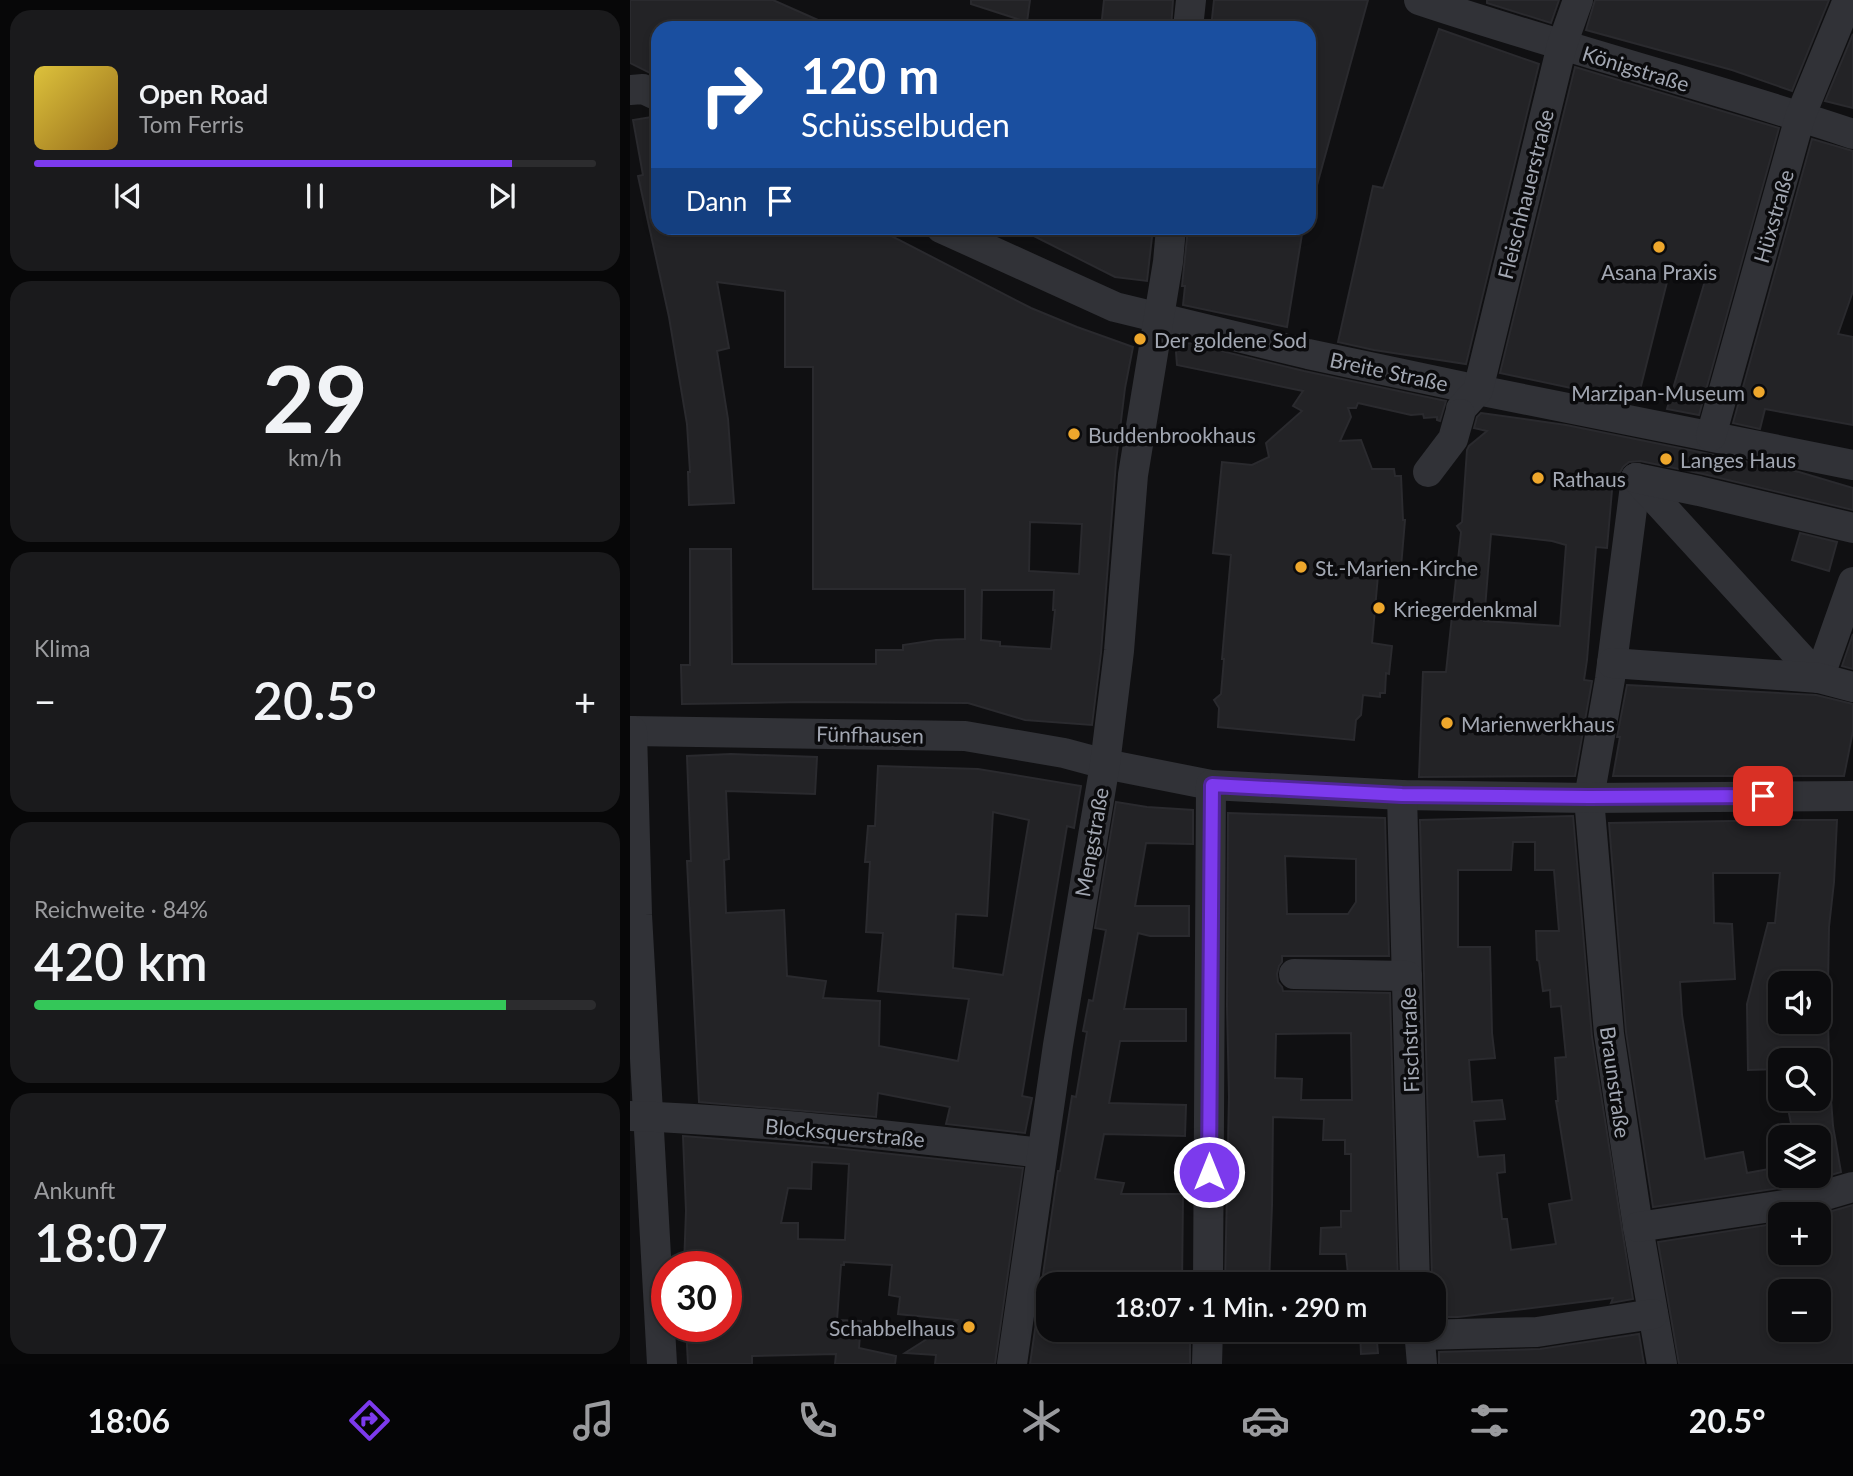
<!DOCTYPE html>
<html lang="de">
<meta charset="utf-8">
<style>
body{margin:0;font-family:Lato,sans-serif;background:#1a1a1c;color:#f1f3f6;height:100vh;display:flex;flex-direction:column;font-size:26px;white-space:nowrap}
*{box-sizing:border-box;margin:0}
p{font-size:23px;color:#9a9b9e}
.icon{flex:none;width:38px;height:38px;fill:none;stroke:currentColor;stroke-width:2;stroke-linecap:round;stroke-linejoin:round}
.map{position:relative;flex:1;overflow:hidden}
.panel{display:flex;flex-direction:column;gap:10px;padding:10px;background:#070708;width:630px}
.panel>*{flex:none}
.hud{position:absolute;left:21px;top:21px;width:665px;height:214px;border-radius:21px;box-shadow:0 4px 10px #0003,0 0 0 2px #2c2c2e;background:#1a4fa0;color:#fff;overflow:hidden}
.fabs{position:absolute;left:1138px;top:971px;display:grid;gap:14px}
.fabs a{display:grid;place-items:center;width:63px;height:63px;border-radius:14px;background:#0c0c0e;box-shadow:0 4px 10px #0003,0 0 0 2px #2c2c2e;font-size:35px}
.speed{position:absolute;left:21px;top:1251px;display:flex;gap:14px;font-size:35px;font-weight:700;text-align:center}
.speed>*{display:grid;place-content:center;width:91px;height:91px;border-radius:50%;background:#0c0c0e;box-shadow:0 4px 10px #0003,0 0 0 2px #2c2c2e;line-height:1}
.speed .limit{border:10px solid #d22;background:#fff;color:#111}
.pin{position:absolute;display:grid;place-items:center;width:60px;height:60px;color:#fff;margin:-30px;border-radius:14px;box-shadow:0 4px 10px #0006}
.me{position:absolute;width:77px;margin:-38px;rotate:0deg;stroke-linejoin:round;filter:drop-shadow(0 0 5px #0008)}
.turn{display:flex;align-items:center;gap:24px;height:147px;padding:0 35px;font-size:32px}
.turn .icon{width:91px;height:91px;stroke-width:2.5}
.turn b{display:block;font-size:49px;line-height:60px}
.then{display:flex;align-items:center;height:66px;padding:0 35px;background:#0003;gap:14px;font-size:26px}
.big{font-size:52px;font-weight:600;line-height:1.1}
.panel .tile{flex:1;display:flex;flex-direction:column;justify-content:center;gap:10px;min-width:0;padding:0 24px;border-radius:21px;background:#1a1a1c}
.panel .dial{align-items:center;gap:0}
.dial b{font-size:91px;line-height:1}
.song{display:flex;align-items:center;gap:21px}
.cover{width:84px;height:84px;border-radius:10px;background:linear-gradient(135deg,hsl(50 70% 55%),hsl(40 70% 35%))}
.played{height:7px;border-radius:4px;background:linear-gradient(90deg,#7c3aed 85%,#2c2c2e 85%)}
.keys{display:flex;justify-content:space-around;direction:ltr}
.heat{display:flex;justify-content:space-between;align-items:center;font-size:38px;direction:ltr}
.charge{height:10px;border-radius:5px;background:linear-gradient(90deg,#34c759 84%,#2c2c2e 0)}
.trip{position:absolute;left:406px;top:1272px;width:410px;height:70px;border-radius:21px;background:#0c0c0e;box-shadow:0 4px 10px #0003,0 0 0 2px #2c2c2e;font-weight:600;line-height:70px;text-align:center}
.dock{display:flex;height:112px;justify-content:space-around;align-items:center;background:#050506;color:#9a9b9e}
.dock .icon{width:49px;height:49px}
.dock .on{color:#7c3aed}
.dock b{font-size:32px;color:#f1f3f6}
main{display:flex;flex:1;min-height:0}
.map>svg:first-child{display:block}
.building{fill:#232326;stroke:#2a2a2e;stroke-width:2;fill-rule:evenodd}
.lines{fill:none;stroke-linecap:round;stroke-linejoin:round}
.minor{stroke:#313237;stroke-width:30}
.route-casing{stroke:#51269a;stroke-width:18}
.route{stroke:#7c3aed;stroke-width:12}
.poi-dot{fill:#eea72c;stroke:#0b0b0d;stroke-width:2.5}
.labels{text-anchor:middle;dominant-baseline:central;stroke-width:7;stroke-linejoin:round;paint-order:stroke}
.street-label{font-size:21px;fill:#a2a7b2;stroke:#0b0b0d}
.poi-label{font-size:21px;fill:#a2a7b2;stroke:#0b0b0d;text-anchor:start}
</style>
<main>
<section class="panel">
<div class="tile">
<div class="song"><i class="cover"></i><div><b>Open Road</b><p>Tom Ferris</p></div></div>
<div class="played"></div>
<div class="keys"><svg class="icon" aria-label="previous" viewBox="0 0 24 24"><path d="M18 5L8 12l10 7zM5 5v14"/></svg><svg class="icon" aria-label="pause" viewBox="0 0 24 24"><path d="M8 5v14M16 5v14"/></svg><svg class="icon" aria-label="next" viewBox="0 0 24 24"><path d="M6 5l10 7-10 7zM19 5v14"/></svg></div>
</div>
<div class="tile dial"><b>29</b><p>km/h</p></div>
<div class="tile"><p>Klima</p>
<div class="heat"><a>−</a><b class="big">20.5°</b><a>+</a></div>
</div>
<div class="tile"><p>Reichweite · 84%</p><b class="big">420 km</b><div class="charge"></div></div>
<div class="tile"><p>Ankunft</p><b class="big">18:07</b></div>
</section>
<div class="map">
<svg width="1223" height="1364" viewBox="0 0 1223 1364">
<rect width="100%" height="100%" fill="#101012"/>
<!-- building -->
<g class="building">
<path d="M0,0H143L206,28H28V77L0,63Z"/>
<path d="M341,0H400L397,22L341,4Z"/>
<path d="M474,0H543L541,28H471Z"/>
<path d="M584,0H738L684,196L679,195V28H581Z"/>
<path d="M857,0H929L921,23L857,3Z"/>
<path d="M965,0H1199L1162,91L1102,70L956,30Z"/>
<path d="M809,29L909,64L836,364L744,350L708,342L743,186L753,188Z"/>
<path d="M1223,34V108L1195,101Z"/>
<path d="M945,67L1149,128L1069,415L1037,409L1077,274L1041,266L1007,402L870,373Z"/>
<path d="M28,116V228H246L401,308L447,327L503,347L495,388L486,462L471,653L462,725L395,720L338,703L174,702L52,704L51,665H60V549H101L102,664H246V650H273V645L306,640L335,639V589H183V367H155V291L87,282L99,348L87,351L98,419L104,503L59,505L58,472H60L57,424L39,317L8,176L13,175L3,120ZM400,522L452,524L449,574L399,571ZM352,590H424L423,610H425L421,649L370,646V642L351,640Z"/>
<path d="M1182,139L1223,151V291L1208,334L1223,337V425L1135,409L1130,429L1103,423Z"/>
<path d="M388,228H523L517,281L485,277Z"/>
<path d="M558,228H673L657,327L553,305L555,286H552Z"/>
<path d="M550,341L674,371L816,401L810,421L807,420V417L794,418L793,414L781,415L728,403L726,408H718L721,417L710,441L731,440L742,469H764L765,476H771L773,520H775L771,567H768L767,571H763V576L748,575L742,643L762,646L759,674L756,673L755,693H750V697L733,695L731,715L726,720L724,740L588,727L589,708L584,700L591,694L594,659H592L601,555L583,553L592,462L622,465L639,457L636,443L672,411L663,406L673,391L547,365L546,352Z"/>
<path d="M851,413L936,425L1169,472L1223,488V510L1073,474L1010,461L999,462L993,467L989,474L981,475L982,490L977,548L966,547L957,660L954,680L962,681L945,776L789,777L793,672H816L831,532L827,526L832,522L837,450L839,446L857,431L844,428L847,417ZM861,534L922,541L936,545L930,626L854,621Z"/>
<path d="M1170,533L1207,542L1199,571L1162,560Z"/>
<path d="M1223,634V669L1212,666Z"/>
<path d="M997,685L1186,695L1223,704V731L1214,776H983L990,737H987Z"/>
<path d="M101,754L187,757L185,794L96,791L99,859L94,860L96,913L154,910L157,976L196,981L193,998L250,1001L249,1046L328,1061L339,999L248,991L253,933L236,932L240,862H235L238,826H245L248,766L348,769L451,786L444,828L437,826L392,1096L402,1098L395,1133L316,1124L320,1107L248,1093L246,1117L69,1102L57,861H61L57,756ZM363,812L399,820L373,975L323,968L326,914L357,916Z"/>
<path d="M486,802L517,807L563,810V844L516,843L505,906H559V936H520L508,933L494,1009H556V1041H490L479,1103L556,1105L555,1136L474,1134L465,1179L494,1183L491,1194H553L552,1284H515L516,1274L480,1273L478,1284H418V1330H560V1364H400L428,1171H430L442,1096L446,1097L457,1032L453,1031L459,1000L463,1001L476,930L465,928Z"/>
<path d="M598,813L755,818L759,956H652V962L649,966L647,974L648,982L652,987L653,991L760,993L768,1284H719L716,1254H690L691,1228L711,1227V1211H721V1154H715V1140H693L694,1119L643,1117L642,1205L639,1284H595L599,1097L597,1006ZM655,856L726,859V902L718,914H657ZM721,1033L722,1100H671L672,1079L645,1078L646,1034Z"/>
<path d="M943,816L962,1037L1003,1299L981,1303L983,1298L828,1317H803L790,820ZM883,842H905V870H924L929,931H906L907,960L909,961L913,991L920,990L921,1007L931,1006L936,1057L925,1058L928,1101H926L942,1200L919,1204L926,1244L881,1250L877,1219H872L867,1173L875,1172L874,1155L848,1157L844,1121L875,1119L872,1100L842,1102L839,1060L865,1058L862,1033L860,947H828V870H881Z"/>
<path d="M1172,820H1207L1204,882L1199,927L1198,984H1150V1022H1198L1199,1060H1150V1069L1118,1070L1117,1004L1138,923H1145L1150,873H1083L1084,923L1102,924L1105,979L1050,982L1052,1015L1075,1159L1113,1152L1117,1173L1150,1167V1176H1188V1138H1164L1156,1099H1188V1097L1198,1096V1099H1201L1203,1126L1211,1172L1164,1186L1023,1207L996,1032L979,823Z"/>
<path d="M53,1136L205,1148L393,1168L365,1364H305L306,1355L275,1353L327,1320L268,1314L270,1297L259,1295L262,1265L214,1262V1265H211L207,1320L231,1321L229,1348L266,1356L265,1364H205L206,1354L122,1356V1364H58L56,1326H96V1267H54L56,1211ZM182,1162L219,1164L215,1240L168,1239V1223H151L158,1188L181,1189Z"/>
<path d="M1223,1205V1364H1049L1028,1242L1150,1223V1253H1188V1215ZM1142,1292H1188V1330H1146Z"/>
<path d="M730,1330H746L748,1353L731,1354Z"/>
<path d="M1009,1334L1014,1364H809V1352L910,1349Z"/>
</g>
<g class="lines">
<!-- minor -->
<g class="minor">
<path d="M789,0C933,48 1080,86 1223,134"/>
<path d="M558,28L561,0"/>
<path d="M0,90L13,89L28,96"/>
<path d="M311,228L485,307L678,354L848,390L1223,465"/>
<path d="M831,409L848,390L932,45L948,0"/>
<path d="M1081,436L1170,117L1218,0"/>
<path d="M798,472L823,439L830,414"/>
<path d="M1006,478L980,679L959,798L979,1034L1008,1227L1032,1364"/>
<path d="M1006,478L1189,678L1223,582"/>
<path d="M1006,478L1069,491L1223,528"/>
<path d="M982,663L1189,678L1223,687"/>
<path d="M0,731L335,736L434,753L475,764L581,785L772,795L959,798L1223,796"/>
<path d="M2,731L7,915L32,1364"/>
<path d="M772,795L785,1284"/>
<path d="M664,974L777,976"/>
<path d="M0,1116C138,1121 275,1137 412,1153"/>
<path d="M1008,1227L1168,1203L1223,1187"/>
<path d="M578,1284L581,785"/>
<path d="M789,1330L792,1364"/>
<path d="M790,1335L907,1332L1023,1314"/>
<path d="M382,1364L428,1045L475,764L489,651L503,475L538,262L541,228"/>
<path d="M577,1364L578,1330"/>
</g>
</g>
<g class="lines">
<!-- route casing -->
<g class="route-casing">
<path id="route" d="M579,1172L582,785L772,795L959,797L1133,796"/>
</g>
<!-- route -->
<use href="#route" class="route"/>
</g>
<!-- markers -->
<g class="poi-dot">
<circle cx="1029" cy="247" r="7"/>
<circle cx="510" cy="339" r="7"/>
<circle cx="1129" cy="392" r="7"/>
<circle cx="444" cy="434" r="7"/>
<circle cx="1036" cy="459" r="7"/>
<circle cx="908" cy="478" r="7"/>
<circle cx="671" cy="567" r="7"/>
<circle cx="749" cy="608" r="7"/>
<circle cx="817" cy="723" r="7"/>
<circle cx="339" cy="1327" r="7"/>
</g>
<g class="labels">
<!-- street labels -->
<g class="street-label">
<text transform="translate(1006 68) rotate(17)">Königstraße</text>
<text transform="translate(895 194) rotate(-76)">Fleischhauerstraße</text>
<text transform="translate(1143 216) rotate(-74)">Hüxstraße</text>
<text transform="translate(759 371) rotate(12)">Breite Straße</text>
<text transform="translate(240 734) rotate(1)">Fünfhausen</text>
<text transform="translate(461 842) rotate(-80)">Mengstraße</text>
<text transform="translate(779 1040) rotate(-92)">Fischstraße</text>
<text transform="translate(986 1082) rotate(82)">Braunstraße</text>
<text transform="translate(215 1132) rotate(5)">Blocksquerstraße</text>
</g>
<!-- poi labels -->
<g class="poi-label">
<text x="1029" y="271" text-anchor="middle">Asana Praxis</text>
<text x="524" y="339">Der goldene Sod</text>
<text x="1115" y="392" text-anchor="end">Marzipan-Museum</text>
<text x="458" y="434">Buddenbrookhaus</text>
<text x="1050" y="459">Langes Haus</text>
<text x="922" y="478">Rathaus</text>
<text x="685" y="567">St.-Marien-Kirche</text>
<text x="763" y="608">Kriegerdenkmal</text>
<text x="831" y="723">Marienwerkhaus</text>
<text x="325" y="1327" text-anchor="end">Schabbelhaus</text>
</g>
</g>
</svg>
<div class="fabs">
<a><svg class="icon" aria-label="sound" viewBox="0 0 24 24"><path d="M4 9h4l5-4v14l-5-4H4zM17 9q2 3 0 6"/></svg></a>
<a><svg class="icon" aria-label="search" viewBox="0 0 24 24"><circle cx="10" cy="10" r="6"/><path d="M15 15l6 6"/></svg></a>
<a><svg class="icon" aria-label="layers" viewBox="0 0 24 24"><path d="M12 4l9 5-9 5-9-5zM3 14l9 5 9-5"/></svg></a>
<a>+</a>
<a>−</a>
</div>
<div class="speed"><div class="limit">30</div></div>
<div class="pin" style="left:1133px;top:796px;background:#d93025"><svg class="icon" aria-label="arrive" viewBox="0 0 24 24"><path d="M6 21V4h12l-3 4 3 4H6"/></svg></div>
<svg class="me" style="left:579px;top:1172px" viewBox="-20 -20 40 40"><circle r="17" fill="#7c3aed" stroke="#fff" stroke-width="3"/><path d="M0-11L8 9 0 5-8 9z" fill="#fff"/></svg>
<div class="trip">18:07 · 1 Min. · 290 m</div>
<div class="hud">
<div class="turn"><svg class="icon" aria-label="right" viewBox="0 0 24 24"><path d="M7 20v-9h11M14 6l5 5-5 5"/></svg><div><b>120 m</b>Schüsselbuden</div></div>
<div class="then">Dann<svg class="icon" aria-label="arrive" viewBox="0 0 24 24"><path d="M6 21V4h12l-3 4 3 4H6"/></svg></div>
</div>
</div>
</main>
<nav class="dock">
<b>18:06</b>
<svg class="icon on" aria-label="directions" viewBox="0 0 24 24"><path d="M12 3l9 9-9 9-9-9zM9 14v-3h6M13 9l2 2-2 2"/></svg>
<svg class="icon" aria-label="music" viewBox="0 0 24 24"><path d="M9 18V5l10-2v13"/><circle cx="6" cy="18" r="3"/><circle cx="16" cy="16" r="3"/></svg>
<svg class="icon" aria-label="phone" viewBox="0 0 24 24"><path d="M5 4h4l2 5-3 2q2 4 5 5l2-3 5 2v4C11 20 4 13 5 4z"/></svg>
<svg class="icon" aria-label="climate" viewBox="0 0 24 24"><path d="M12 3v18M4 7l16 10M4 17L20 7"/></svg>
<svg class="icon" aria-label="car" viewBox="0 0 24 24"><path d="M5 17H2v-5l4-1 3-4h7l3 4 3 1v5h-3M9 17h6M6 11h13"/><circle cx="7" cy="17" r="2"/><circle cx="17" cy="17" r="2"/></svg>
<svg class="icon" aria-label="filters" viewBox="0 0 24 24"><path d="M4 7h16M4 17h16"/><circle cx="9" cy="7" r="2"/><circle cx="15" cy="17" r="2"/></svg>
<b>20.5°</b>
</nav>
